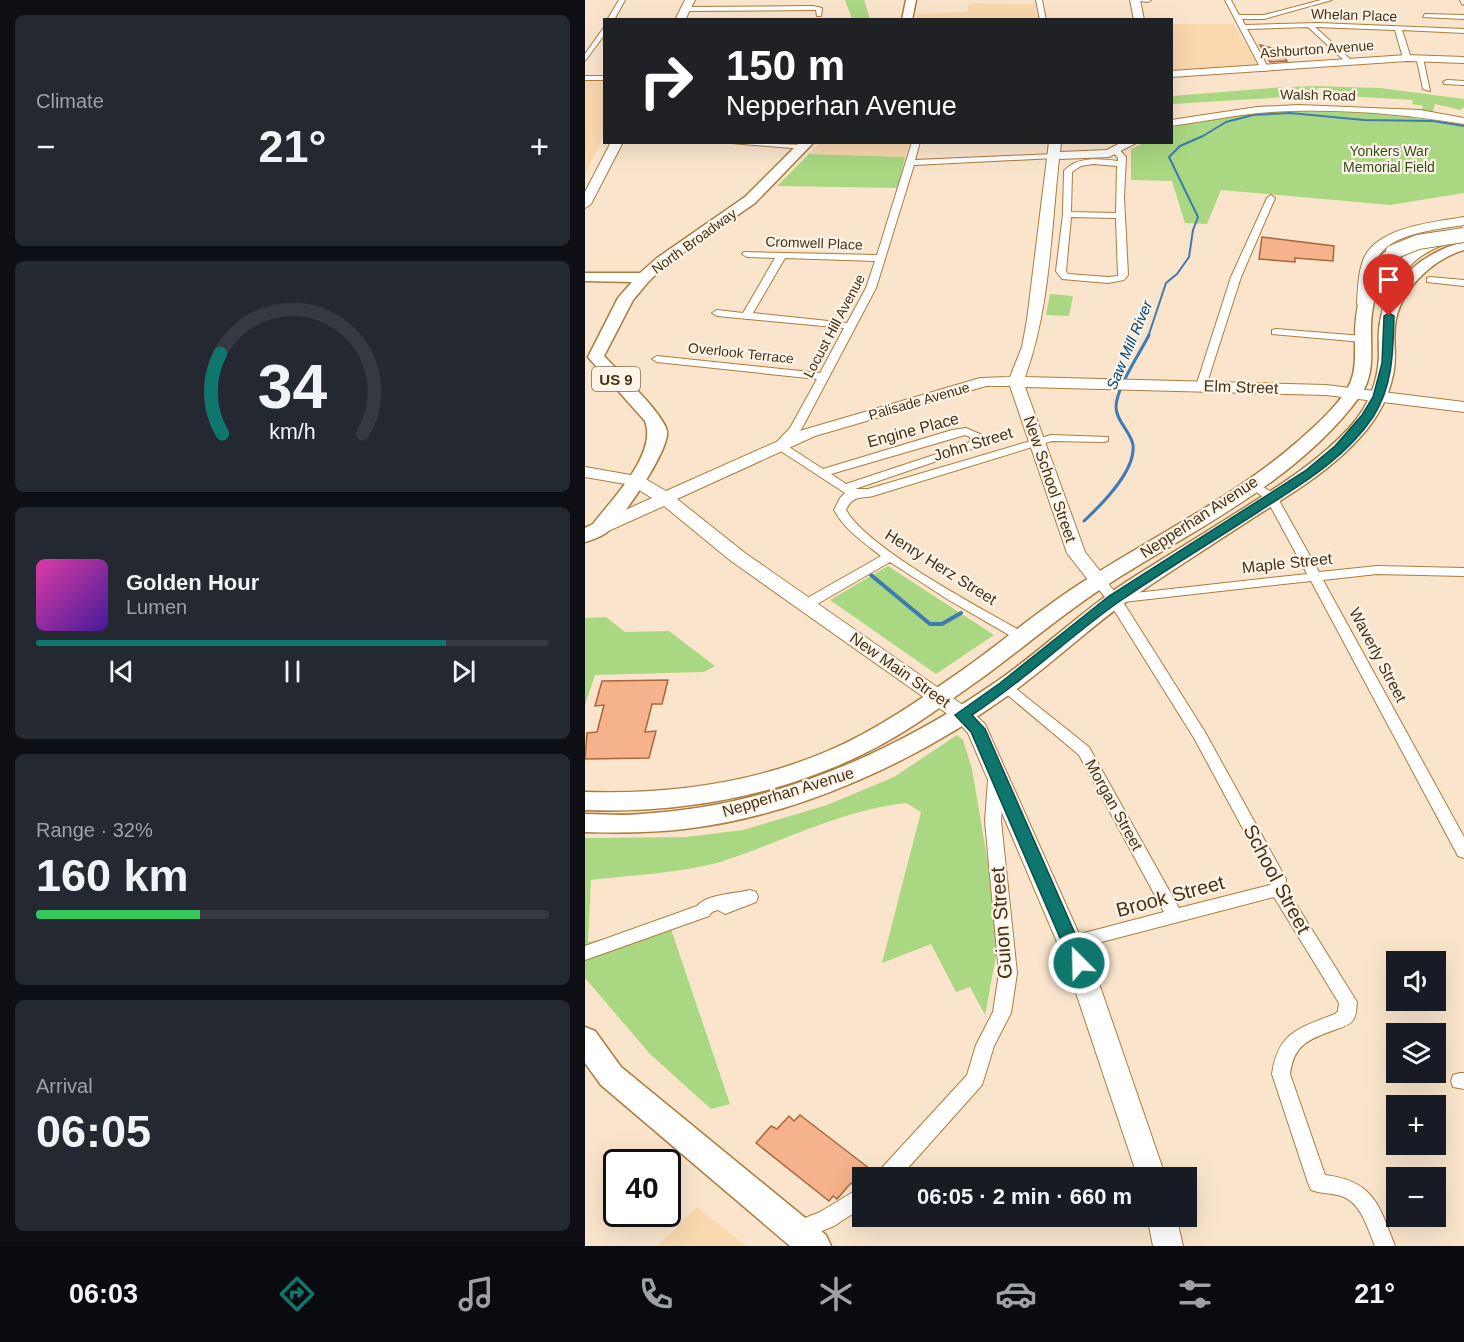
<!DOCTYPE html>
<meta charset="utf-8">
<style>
body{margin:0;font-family:Arial,sans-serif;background:#242831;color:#f1f3f6;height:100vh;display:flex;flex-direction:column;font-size:22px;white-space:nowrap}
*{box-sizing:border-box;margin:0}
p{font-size:20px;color:#9ea1a6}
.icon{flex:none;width:33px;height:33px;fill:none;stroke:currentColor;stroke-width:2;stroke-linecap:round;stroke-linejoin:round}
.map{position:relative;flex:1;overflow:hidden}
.panel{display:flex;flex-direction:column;gap:15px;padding:15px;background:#0d0f14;width:585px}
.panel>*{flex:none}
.banner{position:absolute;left:18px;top:18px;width:570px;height:126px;border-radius:0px;box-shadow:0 6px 24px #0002;background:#202124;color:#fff;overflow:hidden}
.fabs{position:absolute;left:801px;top:951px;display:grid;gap:12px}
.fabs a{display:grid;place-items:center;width:60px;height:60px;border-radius:0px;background:#171b24;box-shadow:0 6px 24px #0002;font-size:30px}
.speed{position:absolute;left:18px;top:1149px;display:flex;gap:12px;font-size:30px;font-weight:700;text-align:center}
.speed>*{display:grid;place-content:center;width:78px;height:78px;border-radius:50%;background:#171b24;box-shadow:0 6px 24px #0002;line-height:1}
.speed .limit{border:3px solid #111;border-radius:9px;background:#fff;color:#111}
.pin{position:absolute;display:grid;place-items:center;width:51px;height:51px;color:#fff;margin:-62px -26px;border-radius:50% 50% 50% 0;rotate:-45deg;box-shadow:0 0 6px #0007}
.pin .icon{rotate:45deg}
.me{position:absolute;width:66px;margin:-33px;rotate:337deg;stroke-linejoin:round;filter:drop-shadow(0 0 4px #0008)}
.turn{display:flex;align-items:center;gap:21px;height:126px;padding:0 24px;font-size:27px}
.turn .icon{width:78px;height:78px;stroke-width:2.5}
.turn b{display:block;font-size:42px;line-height:51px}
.big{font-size:45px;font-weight:700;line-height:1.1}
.panel .widget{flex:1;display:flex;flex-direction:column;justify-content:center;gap:9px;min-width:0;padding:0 21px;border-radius:9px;background:#242831}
.panel .dial{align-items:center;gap:0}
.dial svg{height:156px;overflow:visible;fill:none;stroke:#363941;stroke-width:7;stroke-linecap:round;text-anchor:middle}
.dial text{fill:#f1f3f6;stroke:none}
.song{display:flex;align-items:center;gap:18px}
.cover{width:72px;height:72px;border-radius:9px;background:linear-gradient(135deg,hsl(320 70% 55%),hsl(260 70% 35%))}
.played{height:6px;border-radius:3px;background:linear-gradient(90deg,#0f766e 80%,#363941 80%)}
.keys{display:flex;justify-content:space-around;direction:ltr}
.heat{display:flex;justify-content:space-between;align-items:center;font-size:33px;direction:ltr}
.charge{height:9px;border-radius:4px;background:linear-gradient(90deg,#34c759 32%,#363941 0)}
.trip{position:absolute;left:267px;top:1167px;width:345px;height:60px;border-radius:0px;background:#171b24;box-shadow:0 6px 24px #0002;font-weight:700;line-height:60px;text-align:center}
.tab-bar{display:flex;height:96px;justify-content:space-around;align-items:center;background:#090b0e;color:#9ea1a6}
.tab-bar .icon{width:42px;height:42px}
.tab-bar .selected{color:#0f766e}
.tab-bar b{font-size:27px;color:#f1f3f6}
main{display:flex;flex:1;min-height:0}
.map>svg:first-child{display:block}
.built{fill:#fad8af}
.green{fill:#aad882}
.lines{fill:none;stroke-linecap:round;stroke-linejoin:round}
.stream-far2{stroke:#407ab2;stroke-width:2}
.stream-far1{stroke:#407ab2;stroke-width:3}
.stream{stroke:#407ab2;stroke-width:4}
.building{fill:#f6b28a;stroke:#a7673f;stroke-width:1.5}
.street-casing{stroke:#ac7c3d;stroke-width:2}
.secondary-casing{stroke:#ac7c3d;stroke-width:2}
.primary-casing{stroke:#ac7c3d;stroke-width:3}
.street{fill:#fff;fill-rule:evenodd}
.secondary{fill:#fff;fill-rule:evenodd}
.primary{fill:#fff;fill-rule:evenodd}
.primary-bridge-casing{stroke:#ac7c3d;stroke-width:16;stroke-linecap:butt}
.primary-bridge{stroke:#fff;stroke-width:14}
.route{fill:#0f766e;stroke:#0a4d48;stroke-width:1.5}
.labels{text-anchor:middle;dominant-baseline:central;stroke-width:4.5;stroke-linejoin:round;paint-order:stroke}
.far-street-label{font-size:14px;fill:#463217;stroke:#fef4e8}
.far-park-label{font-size:14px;fill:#344c1e;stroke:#fef4e8}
.far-water-label{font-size:15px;font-style:italic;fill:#01467f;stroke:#fef4e8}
.shield{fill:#fef4e8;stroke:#7d6c56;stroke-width:1.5}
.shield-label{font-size:15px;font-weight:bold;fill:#463217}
.street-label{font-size:16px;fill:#463217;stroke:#fef4e8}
.near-street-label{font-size:20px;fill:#463217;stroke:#fef4e8}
</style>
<main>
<section class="panel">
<div class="widget"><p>Climate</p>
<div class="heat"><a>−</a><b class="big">21°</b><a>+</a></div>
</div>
<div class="widget dial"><svg viewBox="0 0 100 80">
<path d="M14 69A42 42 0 1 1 86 69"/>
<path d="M14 69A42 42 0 0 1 13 28" stroke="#0f766e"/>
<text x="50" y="56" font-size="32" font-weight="700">34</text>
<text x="50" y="72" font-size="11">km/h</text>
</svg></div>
<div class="widget">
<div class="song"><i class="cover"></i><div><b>Golden Hour</b><p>Lumen</p></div></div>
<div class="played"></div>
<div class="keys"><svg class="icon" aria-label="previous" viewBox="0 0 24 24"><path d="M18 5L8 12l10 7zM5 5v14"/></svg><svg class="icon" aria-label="pause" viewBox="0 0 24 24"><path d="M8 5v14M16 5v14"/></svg><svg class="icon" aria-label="next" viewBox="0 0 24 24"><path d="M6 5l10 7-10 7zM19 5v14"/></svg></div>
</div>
<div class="widget"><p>Range · 32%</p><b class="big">160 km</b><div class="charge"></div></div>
<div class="widget"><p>Arrival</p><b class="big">06:05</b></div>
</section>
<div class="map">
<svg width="879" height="1246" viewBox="0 0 879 1246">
<rect width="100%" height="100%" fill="#fae5cc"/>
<!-- built -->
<g class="built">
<path d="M384,3L450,4L452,19H331L333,14L382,12Z"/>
<path d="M587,24H648L673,66L587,71Z"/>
<path d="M0,80H20L19,135L0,175Z"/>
<path d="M235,142H325V143L320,157L224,154Z"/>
<path d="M112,1207L161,1246H72Z"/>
</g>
<!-- green -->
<g class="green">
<path d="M260,0H279L285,19H267Z"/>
<path d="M730,86L795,88L879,99V107L876,110L850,104L848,112L836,111L838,106L827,104L828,100L744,95L741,88H732L735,95L587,104V96L698,87L701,90L728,89H707L705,87Z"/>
<path d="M722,109L879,118V193L805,205L636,190L622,224L600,223L587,181L546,180V149L559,143L586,142L587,128C622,110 682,110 722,109Z"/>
<path d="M224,154L320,157L313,188L192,186Z"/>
<path d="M465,294L488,296L484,316L461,315Z"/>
<path d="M303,566L409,635L351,674L245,600Z"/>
<path d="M21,617L40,632L84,631L130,666L119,672L10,675L0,705V618Z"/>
<path d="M372,735L378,740L387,769L403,863L412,951L400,1015L385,987L371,992L346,944L297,963L336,812L321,803C257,810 199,841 138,861C99,873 47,875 6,880L3,942L85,926L145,1104L126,1109L65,1054L0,978V838L101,837L158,830L242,805L309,777Z"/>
</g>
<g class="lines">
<!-- stream-far2 -->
<path class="stream-far2" d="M563,337L581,283L592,274L604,257L608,230L613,217L584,157L595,146L618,136L641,122L668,115L705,113L779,120L848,121L879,126"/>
<!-- stream-far1 -->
<path class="stream-far1" d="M499,521C516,505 551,471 548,445C546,432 531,421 531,407C531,388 555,353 564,335"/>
<!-- stream -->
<path class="stream" d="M286,575L345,624H357L376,613"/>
</g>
<!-- building -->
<g class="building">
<path d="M675,45L695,50L702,61L685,62Z"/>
<path d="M677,237L749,246L748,261L710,258V262L674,259Z"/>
<path d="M83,680L77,704H67L60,732L71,731L64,758L0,759L2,733L12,732L19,705L10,706L17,681Z"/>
<path d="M215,1115L285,1169L269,1186L266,1183L252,1199L248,1196L244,1201L171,1143L186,1126L192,1129L204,1116L209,1121Z"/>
</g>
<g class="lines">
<!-- street casing -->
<g class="street-casing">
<g id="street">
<path d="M34,0H40L29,20H22Z"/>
<path d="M451,0H457L461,20H455Z"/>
<path d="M547,0H566L563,2Z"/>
<path d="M640,0H646L654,15H679L736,0H747L679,19H657L660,25L733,23L879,29V33L817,30L826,58L822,60L818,58L810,30L730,27L766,60V64H763L723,27L662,29L684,69L680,71L676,69Z"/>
<path d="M875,0H879V5L877,4Z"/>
<path d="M228,6L237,8L236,16H232L231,10H228L101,11L98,9L101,7Z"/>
<path d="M840,14L879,15V19L838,17Z"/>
<path d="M20,26V34L0,61V54Z"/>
<path d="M831,56L838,58L845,91L838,89Z"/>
<rect x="0" y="76" width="20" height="4"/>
<path d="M862,80L879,81V85L859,84L858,82Z"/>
<path d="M134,142L219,145L223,147L219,149Z"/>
<path d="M327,142H335L330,160L469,154L473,156L469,158L329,165L291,288L216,430L201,445L238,469L367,430L381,428L397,435V442L390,448L270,489H283L466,435L523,437V441L519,442L467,441L288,496C275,499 268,495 261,510C284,550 398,609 441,634L443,637L436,642L362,599L305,562L227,607H217L215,604L217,601L296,556C278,542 260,530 249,510L255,498L260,493L188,446L205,428L232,379L72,362L67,359L72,356L235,373L259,328L132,316L127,313L132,310L158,313L190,258L162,257L157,254L159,252L292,255ZM200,258L290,261L281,288L262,323L168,313ZM380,435L385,437V441L382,444L261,484L246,474Z"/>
<path d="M528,149H534L541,157L539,197L543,275L539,280L523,283L477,279L471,271L478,214L479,171C492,156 514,159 533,161V158L527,151ZM508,164L532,166L531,213L486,212L487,172L496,166ZM486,217L531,218L533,276L523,277L483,274L481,271Z"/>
<path d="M686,195L690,198L656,277L621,386L620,388H612L611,386L646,277L682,198Z"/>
<path d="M845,277L879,280V286L842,282V278Z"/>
<path d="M691,329L778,336L783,339L778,342L687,334V330Z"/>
<path d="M667,480L691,495L734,572L792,566L879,568V576L792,574L738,580L879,837V858L873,856L726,581L538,602L620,732L701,879V888L772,1002C771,1008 772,1015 768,1020C765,1025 758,1027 752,1029C725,1039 709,1043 705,1074L740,1175C789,1181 794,1205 810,1246H790C783,1230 777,1205 759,1197C749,1193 737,1194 726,1190L723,1183L687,1074C693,1032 714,1028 750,1014L753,1011L754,1003L689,897L486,950L480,948L477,943L480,938L579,912L494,755L413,687L420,682L425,684L504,747L594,908L685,885V879L609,738L524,602L507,581L509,578H519L532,595L722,574L682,500L661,484Z"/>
<path d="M411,774L416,776L419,780L416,821L432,973L426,1013L409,1046L397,1085L314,1178H291L294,1171L382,1075L391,1045L408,1012L414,973L400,821L403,780L406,776Z"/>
<path d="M165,890L171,892L173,897L171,902L140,914L133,910L127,912L124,916L0,960V946L112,906C122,894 150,894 165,890Z"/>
<path d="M875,1073H879V1089L868,1087L866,1081L868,1075Z"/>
<path d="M278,1186V1207L249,1226L212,1241L205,1238L202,1231L205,1224L235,1212Z"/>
</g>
</g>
<!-- secondary casing -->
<g class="secondary-casing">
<g id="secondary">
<path d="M100,0H110L100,20H90Z"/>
<path d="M545,0H555L559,20H549Z"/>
<path d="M822,55L879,57V63L822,61L586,77V71Z"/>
<path d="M714,105L835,110L879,118V124C815,113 738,107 673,113C644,116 615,122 586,126V120L672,107Z"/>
<path d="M26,142H38L6,204L0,208V192Z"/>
<path d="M464,142H476L475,152L522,150L537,142H553L524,157L474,159C466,231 465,309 440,377L741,385L879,402V412L741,395L440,387L500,552L523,581L521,585H507L482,553L425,386H401L230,436L92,499L160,553L385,710L400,724L507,963L581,1178H553L481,963L383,733L371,720L146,561L79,506L21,532H9L6,528L9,524L67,498L46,485L0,477V467L57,477L81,491L218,430L395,378L425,377L437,347L442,320Z"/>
<path d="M879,217V225C855,229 806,233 793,257C786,271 787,290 786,304L784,307H774L772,304C773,289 773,272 779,258C793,227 849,222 879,217Z"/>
<path d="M863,234L870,238L868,241C826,256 812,271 811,316L809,319H799L797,316C799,270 817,245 863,234Z"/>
<path d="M562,1216H591L598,1246H568Z"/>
</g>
</g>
<!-- primary casing -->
<g class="primary-casing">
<g id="primary">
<path d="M321,0H331L327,20H317Z"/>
<path d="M215,142H229L170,203L82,264L64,281L48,300L19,356C33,371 78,413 82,431C85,450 36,521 21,533C15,537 7,540 0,542V528L8,524C27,499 73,453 60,421L3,357L33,298L47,282L0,281V273H55L72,258L160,197Z"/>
<path d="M879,242V250C847,259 814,291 810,325C808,342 812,358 808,375C803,398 793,417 778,434C748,469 709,492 671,516C633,541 595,565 558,590C511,621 471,661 425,694C335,759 218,814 107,828C71,833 36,833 0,832V814C18,814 37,816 56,814C183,807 303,756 408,684C454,653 494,613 541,582C580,557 620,533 659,508C697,484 735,460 765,427C783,407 793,382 794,356C794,345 793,333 795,322C802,281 841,251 879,242Z"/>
<path d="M808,248L815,252C801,272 790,288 787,313C783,342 793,371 775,396C712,482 609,529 522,585C477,614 437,649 394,680C361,703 328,728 292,747C203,794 100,814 0,810V792C95,795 193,780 278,734C313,715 346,692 379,669C417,642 453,611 493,585C565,538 645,500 711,443C728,428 758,402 766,381C771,368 770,353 770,339C770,313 774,287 790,265C795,258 799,250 808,248Z"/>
<path d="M0,1027L10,1031L36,1067L241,1235L246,1246H205L16,1085L0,1063Z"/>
</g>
</g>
<!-- street -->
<use href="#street" class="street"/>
<!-- secondary -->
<use href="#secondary" class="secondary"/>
<!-- primary -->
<use href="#primary" class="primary"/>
<!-- primary-bridge casing -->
<g class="primary-bridge-casing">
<path id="primary-bridge" d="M808,252L833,242L879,235"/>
</g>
<!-- primary-bridge -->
<use href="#primary-bridge" class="primary-bridge"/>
</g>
<!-- route -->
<path class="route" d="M804,313L809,316C808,352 808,386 788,417C760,459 715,485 673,512C627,542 580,570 535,601C484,637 439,681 387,715L400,729L503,963L501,968L494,970L488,968L386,732L370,715L415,683L524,596L720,471L750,446L777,415L788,397L797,363L799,316Z"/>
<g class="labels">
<!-- far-street labels -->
<g class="far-street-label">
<text transform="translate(769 15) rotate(2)">Whelan Place</text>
<text transform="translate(732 49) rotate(-4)">Ashburton Avenue</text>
<text transform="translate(733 95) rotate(1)">Walsh Road</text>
<text transform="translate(109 241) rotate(-36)">North Broadway</text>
<text transform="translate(229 243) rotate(2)">Cromwell Place</text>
<text transform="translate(249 326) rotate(-62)">Locust Hill Avenue</text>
<text transform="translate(156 353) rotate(6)">Overlook Terrace</text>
<text transform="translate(334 401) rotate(-16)">Palisade Avenue</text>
</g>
<!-- far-park labels -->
<g class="far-park-label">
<text x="804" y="151">Yonkers War<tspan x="804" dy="16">Memorial Field</tspan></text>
</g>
<!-- far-water labels -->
<g class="far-water-label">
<text transform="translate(544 345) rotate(-67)">Saw Mill River</text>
</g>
<!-- shield labels -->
<rect class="shield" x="7" y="367" width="48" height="24" rx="4.5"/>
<g class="shield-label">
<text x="31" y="379">US 9</text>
</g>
<!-- street labels -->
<g class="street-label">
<text transform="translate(656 387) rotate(2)">Elm Street</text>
<text transform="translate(328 430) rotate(-15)">Engine Place</text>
<text transform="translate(388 444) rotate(-17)">John Street</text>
<text transform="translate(465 479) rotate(71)">New School Street</text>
<text transform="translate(614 517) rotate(-33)">Nepperhan Avenue</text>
<text transform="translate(702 563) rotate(-6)">Maple Street</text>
<text transform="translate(356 567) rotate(32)">Henry Herz Street</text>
<text transform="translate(793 655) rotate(62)">Waverly Street</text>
<text transform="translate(315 670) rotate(35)">New Main Street</text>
<text transform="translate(203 792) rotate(-17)">Nepperhan Avenue</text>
<text transform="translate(529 805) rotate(61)">Morgan Street</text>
</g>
<!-- near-street labels -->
<g class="near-street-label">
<text transform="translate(692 879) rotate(62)">School Street</text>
<text transform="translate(585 896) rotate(-15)">Brook Street</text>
<text transform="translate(416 923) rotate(-94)">Guion Street</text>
</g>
</g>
</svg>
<div class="fabs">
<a><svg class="icon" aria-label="sound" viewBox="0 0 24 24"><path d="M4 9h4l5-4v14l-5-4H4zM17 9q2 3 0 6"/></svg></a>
<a><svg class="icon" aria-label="layers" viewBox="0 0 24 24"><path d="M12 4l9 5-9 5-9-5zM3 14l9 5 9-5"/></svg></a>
<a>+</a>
<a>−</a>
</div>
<div class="speed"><div class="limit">40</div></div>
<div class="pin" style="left:804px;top:316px;background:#d93025"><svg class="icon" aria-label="arrive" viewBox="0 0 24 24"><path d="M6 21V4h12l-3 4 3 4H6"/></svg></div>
<svg class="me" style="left:494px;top:963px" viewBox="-20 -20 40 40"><circle r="17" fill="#0f766e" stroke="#fff" stroke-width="3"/><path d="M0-11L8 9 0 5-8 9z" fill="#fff"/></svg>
<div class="trip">06:05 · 2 min · 660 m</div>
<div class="banner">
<div class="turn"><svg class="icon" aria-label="right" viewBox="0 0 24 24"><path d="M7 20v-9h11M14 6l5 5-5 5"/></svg><div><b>150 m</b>Nepperhan Avenue</div></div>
</div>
</div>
</main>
<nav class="tab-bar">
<b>06:03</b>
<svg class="icon selected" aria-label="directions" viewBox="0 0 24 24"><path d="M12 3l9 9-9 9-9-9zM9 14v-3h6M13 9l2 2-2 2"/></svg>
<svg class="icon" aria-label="music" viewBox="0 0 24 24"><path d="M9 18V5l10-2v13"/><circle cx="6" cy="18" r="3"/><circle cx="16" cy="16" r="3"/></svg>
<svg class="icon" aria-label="phone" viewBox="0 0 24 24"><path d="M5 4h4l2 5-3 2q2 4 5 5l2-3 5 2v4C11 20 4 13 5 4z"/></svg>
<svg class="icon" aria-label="climate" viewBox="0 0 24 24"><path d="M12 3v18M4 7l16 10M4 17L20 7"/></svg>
<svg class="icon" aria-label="car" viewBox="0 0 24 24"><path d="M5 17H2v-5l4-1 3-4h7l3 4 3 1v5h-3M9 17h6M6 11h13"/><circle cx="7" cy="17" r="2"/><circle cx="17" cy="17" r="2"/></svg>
<svg class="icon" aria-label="filters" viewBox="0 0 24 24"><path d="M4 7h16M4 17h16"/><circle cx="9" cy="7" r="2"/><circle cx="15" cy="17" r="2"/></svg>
<b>21°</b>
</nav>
